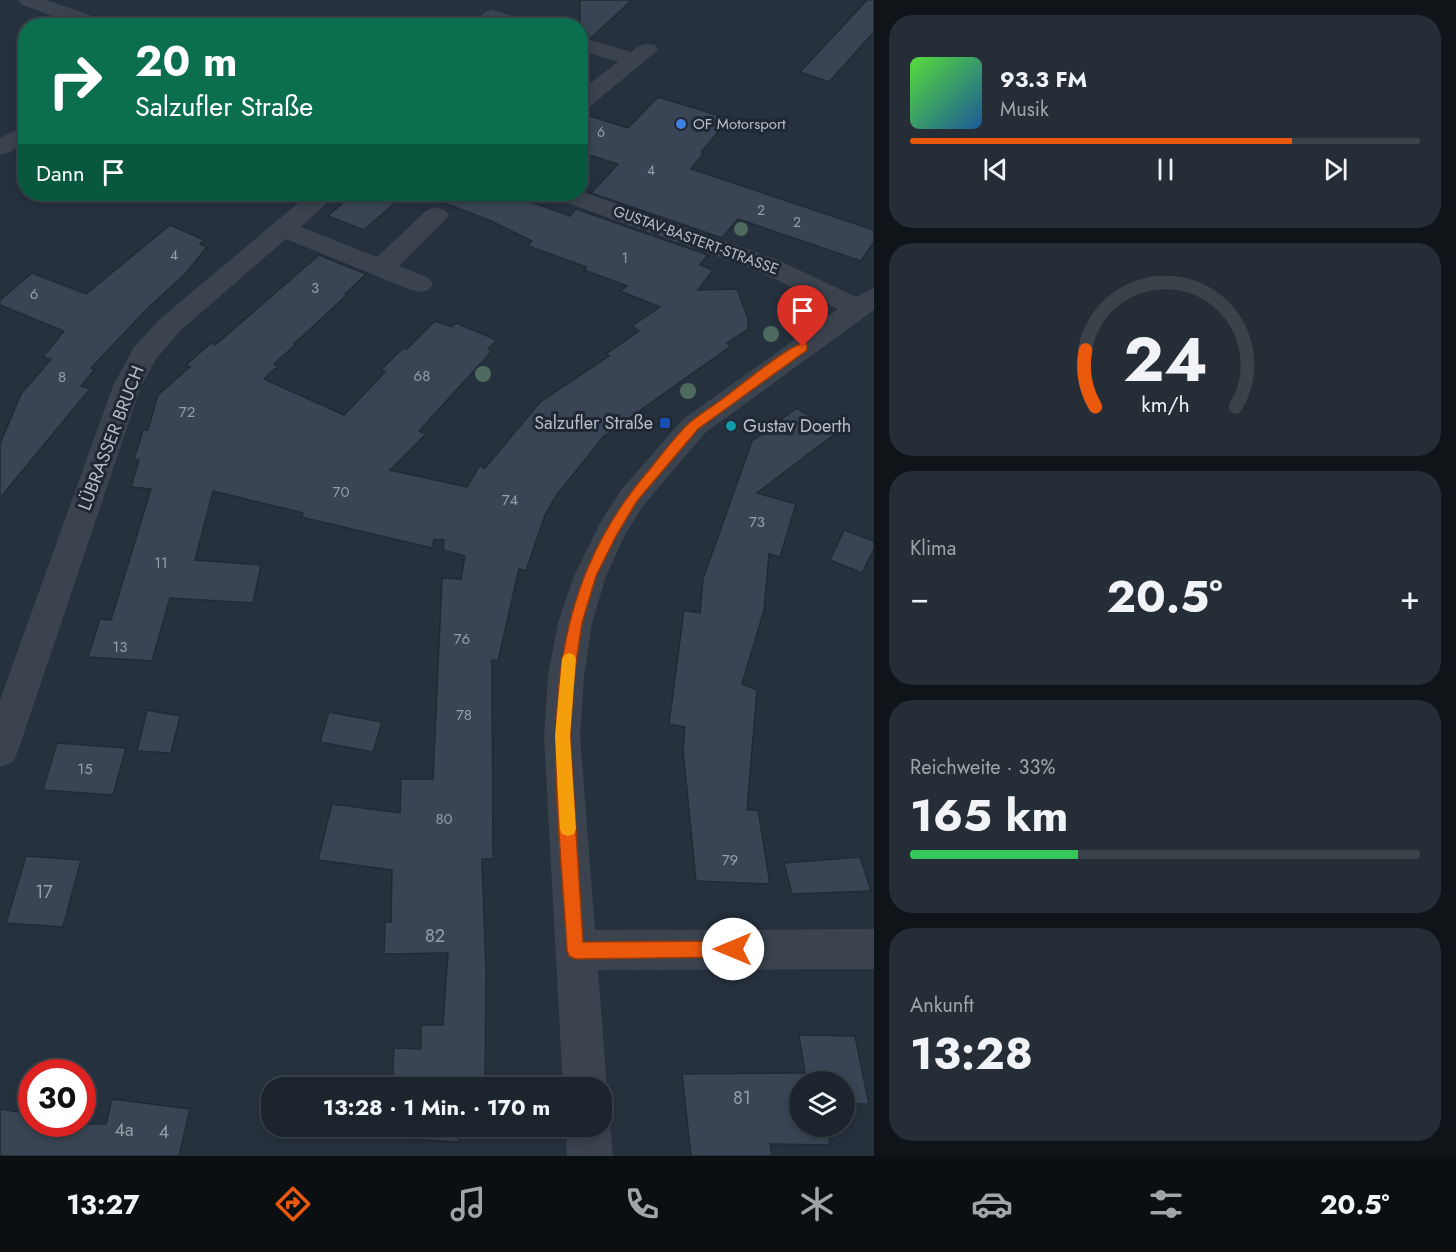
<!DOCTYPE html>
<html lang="de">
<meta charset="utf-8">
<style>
body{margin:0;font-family:Jost,sans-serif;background:#252d36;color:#f1f3f6;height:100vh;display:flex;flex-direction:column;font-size:22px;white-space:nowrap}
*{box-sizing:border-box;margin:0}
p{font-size:20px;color:#a0a5aa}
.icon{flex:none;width:33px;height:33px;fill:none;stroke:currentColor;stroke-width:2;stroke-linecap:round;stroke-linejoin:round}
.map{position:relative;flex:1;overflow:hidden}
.details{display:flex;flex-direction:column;gap:15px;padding:15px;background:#0f1419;width:582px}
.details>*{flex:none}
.banner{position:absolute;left:18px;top:18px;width:570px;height:183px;border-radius:24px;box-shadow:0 3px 9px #0003,0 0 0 2px #3a424a;background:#0b6e4f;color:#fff;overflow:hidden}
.buttons{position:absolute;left:789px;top:1071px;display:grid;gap:12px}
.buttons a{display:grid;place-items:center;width:66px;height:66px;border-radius:50%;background:#1c252e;box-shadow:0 3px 9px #0003,0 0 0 2px #3a424a;font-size:30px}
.speed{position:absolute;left:18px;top:1059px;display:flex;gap:12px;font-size:30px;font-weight:700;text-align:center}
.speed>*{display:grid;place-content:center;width:78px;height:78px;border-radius:50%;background:#1c252e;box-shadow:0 3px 9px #0003,0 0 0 2px #3a424a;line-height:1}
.speed .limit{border:9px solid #d22;background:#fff;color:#111}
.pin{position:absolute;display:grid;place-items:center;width:51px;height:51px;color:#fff;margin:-62px -26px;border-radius:50% 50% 50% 0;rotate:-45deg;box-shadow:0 0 6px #0007}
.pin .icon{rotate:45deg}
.me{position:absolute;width:66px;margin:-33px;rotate:270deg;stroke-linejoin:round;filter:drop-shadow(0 0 4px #0008)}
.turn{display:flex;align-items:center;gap:21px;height:126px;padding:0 18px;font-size:27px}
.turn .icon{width:78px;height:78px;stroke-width:2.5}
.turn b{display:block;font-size:42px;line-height:51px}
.then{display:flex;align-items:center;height:57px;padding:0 18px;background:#0003;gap:12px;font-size:22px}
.big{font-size:45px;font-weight:700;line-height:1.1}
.details .tile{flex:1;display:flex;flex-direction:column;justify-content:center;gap:9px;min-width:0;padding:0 21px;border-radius:24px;background:#252d36}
.details .dial{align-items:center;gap:0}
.dial svg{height:156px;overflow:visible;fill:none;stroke:#3a424a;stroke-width:7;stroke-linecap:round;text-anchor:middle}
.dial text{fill:#f1f3f6;stroke:none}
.song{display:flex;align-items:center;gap:18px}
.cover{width:72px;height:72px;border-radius:9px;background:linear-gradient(135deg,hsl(110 70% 55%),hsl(210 70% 35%))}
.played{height:6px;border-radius:3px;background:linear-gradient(90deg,#ea580c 75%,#3a424a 75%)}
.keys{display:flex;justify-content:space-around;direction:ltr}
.heat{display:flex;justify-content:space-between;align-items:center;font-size:33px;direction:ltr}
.charge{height:9px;border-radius:4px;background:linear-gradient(90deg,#34c759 33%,#3a424a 0)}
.trip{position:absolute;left:261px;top:1077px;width:351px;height:60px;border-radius:24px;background:#1c252e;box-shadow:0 3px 9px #0003,0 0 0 2px #3a424a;font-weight:700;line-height:60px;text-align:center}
.menu{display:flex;height:96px;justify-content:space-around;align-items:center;background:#0b0f12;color:#a0a5aa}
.menu .icon{width:42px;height:42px}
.menu .selected{color:#ea580c}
.menu b{font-size:27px;color:#f1f3f6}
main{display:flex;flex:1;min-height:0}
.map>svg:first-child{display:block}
.building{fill:#394554;stroke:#212a35;stroke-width:1.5}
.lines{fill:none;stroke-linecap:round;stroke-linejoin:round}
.minor{fill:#3a434e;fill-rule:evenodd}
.tree{fill:#4e6a5e}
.route{fill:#ea580c;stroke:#983908;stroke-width:1.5}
.slow{fill:#f59e0b}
.shop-dot{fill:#3f7fe0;stroke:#1f2833;stroke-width:2}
.transit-dot{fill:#1a4fb4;stroke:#1f2833;stroke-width:2}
.culture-dot{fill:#0f9aa8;stroke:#1f2833;stroke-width:2}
.labels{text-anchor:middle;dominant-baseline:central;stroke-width:6;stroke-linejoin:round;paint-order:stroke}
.far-number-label{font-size:14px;fill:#969eaa}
.far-poi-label{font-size:15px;fill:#b7bec9;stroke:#1f2833;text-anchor:start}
.far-street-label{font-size:15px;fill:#b7bec9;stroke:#1f2833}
.number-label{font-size:15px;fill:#969eaa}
.poi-label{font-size:18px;fill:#b7bec9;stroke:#1f2833;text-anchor:end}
.street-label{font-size:18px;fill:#b7bec9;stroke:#1f2833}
.near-number-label{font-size:18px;fill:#969eaa}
</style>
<main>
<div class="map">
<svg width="874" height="1156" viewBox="0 0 874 1156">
<rect width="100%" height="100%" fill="#26313e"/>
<!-- building -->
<g class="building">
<path d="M580,0H632L591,38L580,35Z"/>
<path d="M867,0H874V32L829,82L800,72Z"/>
<path d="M658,97L730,119L701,152L704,153L691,169L874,230V242L861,261L738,219L722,238L591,193L618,164L580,152V113L628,128Z"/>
<path d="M353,194H405L364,230L328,216Z"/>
<path d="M426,194H509L570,216L576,209L708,255L700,265L713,270L698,290L737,289L748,319V329L727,343L731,346L604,436L556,496L545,515L526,571L519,569L498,661L492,660L493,859H482L486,970L485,1087L392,1088L394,1048L421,1049V1025H443L448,953L384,954L385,922H391L392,870L318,860L332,804L400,813L401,779H433L442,578L461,579L465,556L443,550L444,540L434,539L432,548L301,517L303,513L213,491L195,560L261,565L253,603L170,598L152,661L88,657L100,619L111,620L151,489L131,487L139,460H134L143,430H148L158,395L190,367L186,365L211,343L215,345L319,255L366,274L345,294H348L294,344L295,345L274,364L278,366L264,379L344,415L385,372L381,370L403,348L407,349L435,321L452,327L456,323L497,340L488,349L492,351L419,431L426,434L390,470L467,487L480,465L485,468L540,402L609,356L606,354L639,331L632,326L660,307L620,291L627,286L584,270L586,267L528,246L532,241L491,221L426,196Z"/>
<path d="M170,225L204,240L200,244L207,247L185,274L146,310L91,368L95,369L81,386L90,389L0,498V444L21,394L51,359L43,357L64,331L0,305V300L32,273L86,294Z"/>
<path d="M797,408L836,433L757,493L796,504L780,557L769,554L764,610L742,684L757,690L747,810H758L770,884L696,881L683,750L685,727L669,724L684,610L700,613L703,579L752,441Z"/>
<path d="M844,530L874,541V549L862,573L830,560Z"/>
<path d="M147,710L180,716L171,753L137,751Z"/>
<path d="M329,712L382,722L373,752L320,742Z"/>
<path d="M57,743L126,748L113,795L43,790Z"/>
<path d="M26,856L81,860L63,927L6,923Z"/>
<path d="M860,857L871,891L792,894L784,863Z"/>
<path d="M799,1035L855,1036L869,1104H844V1082H800V1126H827L830,1145L770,1144L772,1156H691L682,1074L805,1073Z"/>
<path d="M112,1099L190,1109L179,1156H0V1109L32,1114V1124H106Z"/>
<path d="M391,1126H459V1142L390,1138Z"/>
</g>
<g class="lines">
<!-- minor -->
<g class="minor">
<path d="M18,0H47L106,21L108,26H77L21,4Z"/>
<path d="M492,10L530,21L532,26C517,26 491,30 481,16L485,12Z"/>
<path d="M580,37L631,52C639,45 644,43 655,45L658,50L588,108L580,110V91L618,62L580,50Z"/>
<path d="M26,125V142L8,153L0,155V138Z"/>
<path d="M580,191L776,259L856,297L874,288V310L705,433L643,506L625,535L606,576L592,623L584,676L580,736L595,930L874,929V969L598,970L607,1088L602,1101V1088H563L544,736L548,676L558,623L574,576L600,523L621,490L683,419L838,309L758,271L556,199L553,194H580Z"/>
<path d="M309,194H336L301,227L377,257L427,210L436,207L445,210L449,215L445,220L399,266L429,278L433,284L429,290L420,292L411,290L286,239L181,330L156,359L141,386L18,751L13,762L0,767V700L113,386L134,347L161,318Z"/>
<path d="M602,1109L610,1126L613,1156H567L566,1126H602Z"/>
</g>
</g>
<!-- trees -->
<g class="tree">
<circle cx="741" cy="229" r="7"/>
<circle cx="771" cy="334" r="8"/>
<circle cx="483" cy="374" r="8"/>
<circle cx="688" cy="391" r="8"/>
</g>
<!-- route -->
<path class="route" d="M803,343L807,344V350L698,429L637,501L617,534L596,576L582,623L574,676L570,736L583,942L733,941L739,944L741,949L739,955L733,957L575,959L569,956L567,950C557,776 525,613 650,469C662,454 674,438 688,424C698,415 710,408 721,400C739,387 785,348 803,343Z"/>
<!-- slow -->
<path class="slow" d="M569,653L574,655L576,659L570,736L576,829L574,834L568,836L562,834L560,829L555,736L562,659L564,655Z"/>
<!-- markers -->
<circle class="shop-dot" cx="681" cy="124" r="6"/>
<rect class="transit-dot" x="659" y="417" width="12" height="12" rx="3"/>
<circle class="culture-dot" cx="731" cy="426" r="6"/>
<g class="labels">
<!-- far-number labels -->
<g class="far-number-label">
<text x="601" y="132">6</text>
<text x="651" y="170">4</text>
<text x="761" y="210">2</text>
<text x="797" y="222">2</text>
<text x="174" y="255">4</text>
<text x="625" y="258">1</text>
</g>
<!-- far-poi labels -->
<g class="far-poi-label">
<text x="693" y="124">OF Motorsport</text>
</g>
<!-- far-street labels -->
<g class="far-street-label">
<text transform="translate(696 240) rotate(20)">GUSTAV-BASTERT-STRASSE</text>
</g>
<!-- number labels -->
<g class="number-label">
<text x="315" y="288">3</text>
<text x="34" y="294">6</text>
<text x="422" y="376">68</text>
<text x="62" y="377">8</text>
<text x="187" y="412">72</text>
<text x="341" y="492">70</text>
<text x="510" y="500">74</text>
<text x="757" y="522">73</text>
<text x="161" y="563">11</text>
<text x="462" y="639">76</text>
<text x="120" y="647">13</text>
<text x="464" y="715">78</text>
<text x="85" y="769">15</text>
<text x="444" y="819">80</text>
<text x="730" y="860">79</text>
</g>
<!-- poi labels -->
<g class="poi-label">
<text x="653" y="423">Salzufler Straße</text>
<text x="743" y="426" text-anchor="start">Gustav Doerth</text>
</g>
<!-- street labels -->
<g class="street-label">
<text transform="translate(111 438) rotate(-69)">LÜBRASSER BRUCH</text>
</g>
<!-- near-number labels -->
<g class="near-number-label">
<text x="44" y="892">17</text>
<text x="435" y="936">82</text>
<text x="742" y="1098">81</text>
<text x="124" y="1130">4a</text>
<text x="164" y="1132">4</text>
</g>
</g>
</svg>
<div class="buttons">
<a><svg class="icon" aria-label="layers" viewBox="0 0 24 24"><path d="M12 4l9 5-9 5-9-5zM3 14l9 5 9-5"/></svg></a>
</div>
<div class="speed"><div class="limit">30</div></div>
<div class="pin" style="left:803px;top:347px;background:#d93025"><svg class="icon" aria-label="arrive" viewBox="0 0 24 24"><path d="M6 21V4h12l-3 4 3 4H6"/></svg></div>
<svg class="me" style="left:733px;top:949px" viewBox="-20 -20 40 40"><circle r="19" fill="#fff"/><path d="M0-13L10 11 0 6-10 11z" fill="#ea580c"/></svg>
<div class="trip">13:28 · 1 Min. · 170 m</div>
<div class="banner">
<div class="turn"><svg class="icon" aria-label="right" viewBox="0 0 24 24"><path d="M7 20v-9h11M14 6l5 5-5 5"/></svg><div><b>20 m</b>Salzufler Straße</div></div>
<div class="then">Dann<svg class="icon" aria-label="arrive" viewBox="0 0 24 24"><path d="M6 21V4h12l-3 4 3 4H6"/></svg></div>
</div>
</div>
<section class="details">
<div class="tile">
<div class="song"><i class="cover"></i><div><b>93.3 FM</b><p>Musik</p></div></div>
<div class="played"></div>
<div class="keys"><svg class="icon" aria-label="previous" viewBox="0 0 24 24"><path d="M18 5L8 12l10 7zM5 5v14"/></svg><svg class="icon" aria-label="pause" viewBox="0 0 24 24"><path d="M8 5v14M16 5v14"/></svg><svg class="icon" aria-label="next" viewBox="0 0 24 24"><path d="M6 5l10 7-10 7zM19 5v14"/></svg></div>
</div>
<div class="tile dial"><svg viewBox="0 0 100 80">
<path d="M14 69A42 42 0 1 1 86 69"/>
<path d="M14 69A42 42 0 0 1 9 40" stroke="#ea580c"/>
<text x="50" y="56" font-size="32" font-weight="700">24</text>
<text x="50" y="72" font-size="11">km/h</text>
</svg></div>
<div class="tile"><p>Klima</p>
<div class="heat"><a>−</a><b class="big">20.5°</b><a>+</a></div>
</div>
<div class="tile"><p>Reichweite · 33%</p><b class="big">165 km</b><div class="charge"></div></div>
<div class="tile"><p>Ankunft</p><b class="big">13:28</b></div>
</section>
</main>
<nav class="menu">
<b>13:27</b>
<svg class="icon selected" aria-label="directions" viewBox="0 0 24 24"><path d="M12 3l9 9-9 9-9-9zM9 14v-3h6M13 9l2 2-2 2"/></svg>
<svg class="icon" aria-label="music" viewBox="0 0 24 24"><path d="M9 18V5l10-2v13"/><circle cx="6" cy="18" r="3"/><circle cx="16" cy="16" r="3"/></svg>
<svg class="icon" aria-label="phone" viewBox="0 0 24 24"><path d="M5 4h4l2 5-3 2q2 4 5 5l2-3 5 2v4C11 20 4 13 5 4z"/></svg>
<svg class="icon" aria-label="climate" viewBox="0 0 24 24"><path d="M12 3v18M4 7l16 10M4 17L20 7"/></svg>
<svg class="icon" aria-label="car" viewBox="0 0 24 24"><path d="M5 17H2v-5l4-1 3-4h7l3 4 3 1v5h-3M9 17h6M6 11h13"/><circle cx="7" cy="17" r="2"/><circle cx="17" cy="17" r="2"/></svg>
<svg class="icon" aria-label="filters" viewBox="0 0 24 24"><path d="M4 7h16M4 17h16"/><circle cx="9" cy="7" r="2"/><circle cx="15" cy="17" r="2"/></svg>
<b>20.5°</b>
</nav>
